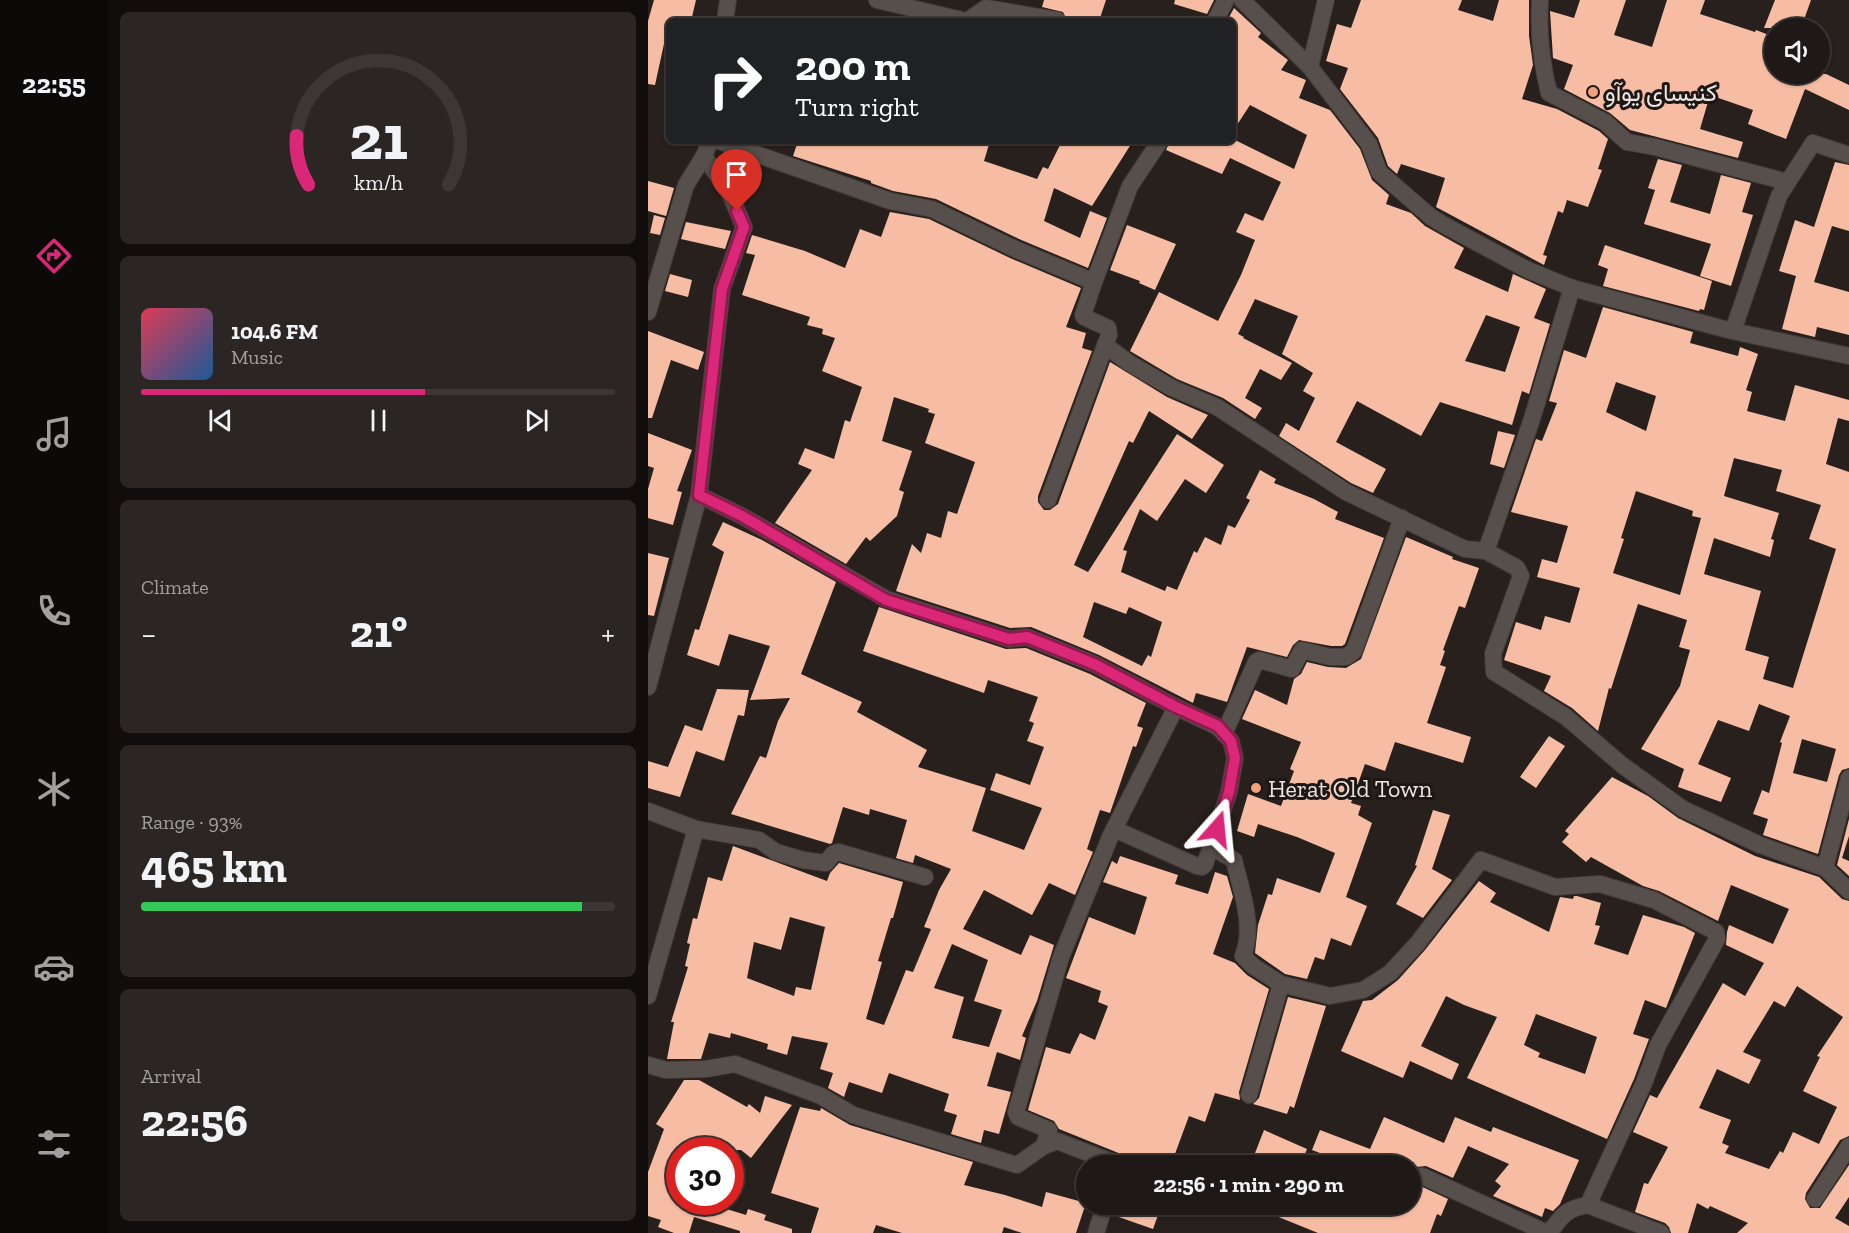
<!DOCTYPE html>
<meta charset="utf-8">
<style>
body{margin:0;font-family:"Zilla Slab",Vazirmatn,serif;background:#2b2523;color:#f1f3f6;height:100vh;display:flex;flex-direction:column;font-size:22px;white-space:nowrap}
*{box-sizing:border-box;margin:0}
p{font-size:20px;color:#a1a0a1}
.icon{flex:none;width:33px;height:33px;fill:none;stroke:currentColor;stroke-width:2;stroke-linecap:round;stroke-linejoin:round}
.map{position:relative;flex:1;overflow:hidden}
.sheet{display:flex;flex-direction:column;gap:12px;padding:12px;background:#100d0c;width:540px}
.sheet>*{flex:none}
.banner{position:absolute;left:18px;top:18px;width:570px;height:126px;border-radius:9px;box-shadow:0 2px 4px #0004,0 0 0 2px #3c3735;background:#202124;color:#fff;overflow:hidden}
.controls{position:absolute;left:1116px;top:18px;display:grid;gap:12px}
.controls a{display:grid;place-items:center;width:66px;height:66px;border-radius:50%;background:#1e1816;box-shadow:0 2px 4px #0004,0 0 0 2px #3c3735;font-size:30px}
.speed{position:absolute;left:18px;top:1137px;display:flex;gap:12px;font-size:30px;font-weight:700;text-align:center}
.speed>*{display:grid;place-content:center;width:78px;height:78px;border-radius:50%;background:#1e1816;box-shadow:0 2px 4px #0004,0 0 0 2px #3c3735;line-height:1}
.speed .limit{border:9px solid #d22;background:#fff;color:#111}
.pin{position:absolute;display:grid;place-items:center;width:51px;height:51px;color:#fff;margin:-62px -26px;border-radius:50% 50% 50% 0;rotate:-45deg;box-shadow:0 0 6px #0007}
.pin .icon{rotate:45deg}
.me{position:absolute;width:66px;margin:-33px;rotate:18deg;stroke-linejoin:round;filter:drop-shadow(0 0 4px #0008)}
.turn{display:flex;align-items:center;gap:21px;height:126px;padding:0 30px;font-size:27px}
.turn .icon{width:78px;height:78px;stroke-width:2.5}
.turn b{display:block;font-size:42px;line-height:51px}
.big{font-size:45px;font-weight:700;line-height:1.1}
.sheet .card{flex:1;display:flex;flex-direction:column;justify-content:center;gap:9px;min-width:0;padding:0 21px;border-radius:9px;background:#2b2523}
.sheet .dial{align-items:center;gap:0}
.dial svg{height:156px;overflow:visible;fill:none;stroke:#3c3735;stroke-width:7;stroke-linecap:round;text-anchor:middle}
.dial text{fill:#f1f3f6;stroke:none}
.song{display:flex;align-items:center;gap:18px}
.cover{width:72px;height:72px;border-radius:9px;background:linear-gradient(135deg,hsl(350 70% 55%),hsl(210 70% 35%))}
.played{height:6px;border-radius:3px;background:linear-gradient(90deg,#db2777 60%,#3c3735 60%)}
.keys{display:flex;justify-content:space-around;direction:ltr}
.heat{display:flex;justify-content:space-between;align-items:center;font-size:33px;direction:ltr}
.charge{height:9px;border-radius:4px;background:linear-gradient(90deg,#34c759 93%,#3c3735 0)}
.trip{position:absolute;left:428px;top:1155px;width:345px;height:60px;border-radius:30px;background:#1e1816;box-shadow:0 2px 4px #0004,0 0 0 2px #3c3735;font-weight:700;line-height:60px;text-align:center}
main{display:flex;flex:1;min-height:0}
.tabs{display:flex;flex-direction:column;width:108px;justify-content:space-around;align-items:center;background:#0c0a09;color:#a1a0a1}
.tabs .icon{width:42px;height:42px}
.tabs .active{color:#db2777}
.tabs b{font-size:27px;color:#f1f3f6}
.map>svg:first-child{display:block}
.building{fill:#f7bda4;fill-rule:evenodd}
.lines{fill:none;stroke-linecap:round;stroke-linejoin:round}
.minor-casing{stroke:#413a37;stroke-width:18}
.minor{stroke:#574f4b;stroke-width:16}
.route-casing{stroke:#8e194d;stroke-width:15}
.route{stroke:#db2777;stroke-width:10}
.poi-dot{fill:#f1a17d;stroke:#1e1714;stroke-width:2}
.labels{text-anchor:middle;dominant-baseline:central;stroke-width:6;stroke-linejoin:round;paint-order:stroke}
.poi-label{font-size:24px;fill:#eae5e3;stroke:#1e1714;text-anchor:start}
</style>
<main>
<nav class="tabs">
<b>22:55</b>
<svg class="icon active" aria-label="directions" viewBox="0 0 24 24"><path d="M12 3l9 9-9 9-9-9zM9 14v-3h6M13 9l2 2-2 2"/></svg>
<svg class="icon" aria-label="music" viewBox="0 0 24 24"><path d="M9 18V5l10-2v13"/><circle cx="6" cy="18" r="3"/><circle cx="16" cy="16" r="3"/></svg>
<svg class="icon" aria-label="phone" viewBox="0 0 24 24"><path d="M5 4h4l2 5-3 2q2 4 5 5l2-3 5 2v4C11 20 4 13 5 4z"/></svg>
<svg class="icon" aria-label="climate" viewBox="0 0 24 24"><path d="M12 3v18M4 7l16 10M4 17L20 7"/></svg>
<svg class="icon" aria-label="car" viewBox="0 0 24 24"><path d="M5 17H2v-5l4-1 3-4h7l3 4 3 1v5h-3M9 17h6M6 11h13"/><circle cx="7" cy="17" r="2"/><circle cx="17" cy="17" r="2"/></svg>
<svg class="icon" aria-label="filters" viewBox="0 0 24 24"><path d="M4 7h16M4 17h16"/><circle cx="9" cy="7" r="2"/><circle cx="15" cy="17" r="2"/></svg>
</nav>
<section class="sheet">
<div class="card dial"><svg viewBox="0 0 100 80">
<path d="M14 69A42 42 0 1 1 86 69"/>
<path d="M14 69A42 42 0 0 1 8 44" stroke="#db2777"/>
<text x="50" y="56" font-size="32" font-weight="700">21</text>
<text x="50" y="72" font-size="11">km/h</text>
</svg></div>
<div class="card">
<div class="song"><i class="cover"></i><div><b>104.6 FM</b><p>Music</p></div></div>
<div class="played"></div>
<div class="keys"><svg class="icon" aria-label="previous" viewBox="0 0 24 24"><path d="M18 5L8 12l10 7zM5 5v14"/></svg><svg class="icon" aria-label="pause" viewBox="0 0 24 24"><path d="M8 5v14M16 5v14"/></svg><svg class="icon" aria-label="next" viewBox="0 0 24 24"><path d="M6 5l10 7-10 7zM19 5v14"/></svg></div>
</div>
<div class="card"><p>Climate</p>
<div class="heat"><a>−</a><b class="big">21°</b><a>+</a></div>
</div>
<div class="card"><p>Range · 93%</p><b class="big">465 km</b><div class="charge"></div></div>
<div class="card"><p>Arrival</p><b class="big">22:56</b></div>
</section>
<div class="map">
<svg width="1201" height="1233" viewBox="0 0 1201 1233">
<rect width="100%" height="100%" fill="#28201d"/>
<!-- building -->
<g class="building">
<path d="M6,0H48L43,21H21L7,85L0,84V21Z"/>
<path d="M396,0H458L451,21H419L415,12L394,7Z"/>
<path d="M527,0H566L559,14L526,4Z"/>
<path d="M713,0H814L810,10L845,21L851,0H881V36L885,65L874,99L909,109L951,131L960,139L950,169L954,170L940,207L919,200L915,213L910,211L895,255L899,256L896,265L788,207L797,178L753,164L749,174L740,166L730,138L692,89L700,68L678,61L689,24L703,28Z"/>
<path d="M932,0H978L966,35L1004,47L1019,0H1057L1052,14L1107,32L1108,30L1126,37V74H1178L1201,85V110L1157,89L1138,139L1100,124L1105,110L1062,95L1052,129L1095,142L1090,158L982,130L962,113L916,89L925,65L905,58L902,11L926,18Z"/>
<path d="M1127,0H1163L1153,28H1116Z"/>
<path d="M586,8L613,33L610,37L640,60L633,70L658,80L651,98L682,110L712,149L724,180L741,195L738,204L763,213L777,226L816,248L806,268L860,292L865,274L898,289L886,318L902,324L881,394L874,391L864,425L792,402L773,436L709,401L688,442L738,469L725,493L703,483L631,436L638,423L651,431L667,398L655,391L665,373L634,354L650,316L607,299L590,334L596,337L595,338L644,363L633,380L612,369L597,398L614,408L607,419L575,398L529,379L482,351L511,292L570,321L593,275L607,240L588,232L597,213L615,221L633,182L582,158L574,174L518,150L522,141H589L646,169L659,135L602,105L585,131V21H579ZM838,315L872,327L857,372L817,361Z"/>
<path d="M150,141H342L336,161L389,179L395,167L400,169L414,141H485L444,206L406,188L396,221L432,238L442,211L459,218L440,268L371,239L288,199L245,191L223,183V181L145,156Z"/>
<path d="M1010,159L1034,165L1022,202L1062,214L1073,175L1103,183L1094,212L1105,215L1083,286L1052,276L1063,244L996,224L1007,190L1000,188Z"/>
<path d="M1187,162L1201,165V231L1184,226L1166,282L1201,292V335L1169,327L1167,337L1134,329L1148,276L1131,271L1147,220L1166,227Z"/>
<path d="M0,181L26,188L18,216L0,211Z"/>
<path d="M242,212L281,219L362,258L433,288L418,327L438,333L434,348L444,351L390,496V502L396,510H402L410,504L462,362L519,397L560,415L544,439L501,411L485,443L481,441L426,565L440,572L529,434L576,465L558,493L537,479L509,521L492,509L475,550L479,551L473,572L517,591L519,586L529,590L546,551L549,553L557,537L573,545L580,525L587,528L602,500L598,498L612,470L628,479L626,483L666,499L690,512L687,519L736,538L697,644L694,646H683L651,640L645,645L639,657L599,647L579,702L548,693L545,703L451,655L383,627L362,628L248,591L264,544L273,553L279,533L293,538L300,511L309,514L327,462L277,443L287,414L280,412L281,409L246,397L234,441L264,451L251,490L256,492L249,516L222,541L218,537L198,564L127,523L164,470L150,464L157,448L186,459L197,420L202,422L214,387L174,371L187,338L174,334L175,329L159,325L162,317L94,295L107,255L98,253L104,235L157,251L197,268L212,229L233,237ZM446,602L478,614L481,607L514,622L503,657L500,655L494,666L435,637Z"/>
<path d="M6,215L17,218L12,235L2,233Z"/>
<path d="M38,222L83,231L77,249L33,239Z"/>
<path d="M479,225L528,244L507,290L491,283L492,281L462,270Z"/>
<path d="M957,245L1064,281L1056,310L1052,309L1051,311L955,286L960,269L950,265Z"/>
<path d="M22,274L44,280L40,297L17,291Z"/>
<path d="M955,307L1045,332L1042,343L1090,356L1092,347L1110,354L1098,390L1104,392L1099,411L1137,421L1147,385L1201,400V421L1190,418L1178,464L1201,472V768L1194,770L1191,775L1170,854L1115,835L1120,819L1105,814L1114,790L1121,793L1134,743L1132,742L1142,716L1111,704L1101,731L1070,720L1050,764L1083,778L1073,802L1030,787L1036,769L993,749L1032,686L1042,650L1031,647L1039,620L990,604L963,689L961,688L950,731L924,708L896,691L903,676L856,660L868,622L893,630L897,616L922,623L932,588L889,577L894,559L909,563L920,526L863,512L888,439L894,441L909,403L901,401L916,350L938,358ZM968,382L1008,396L998,431L958,412ZM1086,458L1134,470L1128,491L1173,505L1161,539L1188,549L1145,688L1115,679L1121,657L1097,650L1113,591L1056,574L1066,538L1122,557L1126,540L1123,539L1131,513L1076,496ZM988,491L1045,511L1044,516L1053,518L1032,595L965,573L976,539L973,538ZM1154,739L1188,749L1179,782L1145,773Z"/>
<path d="M0,331L56,352L50,370L23,360L4,418H0Z"/>
<path d="M850,431L867,435L856,468L842,464Z"/>
<path d="M0,433L44,450L29,491L34,492L25,525L0,518V489L6,468L0,466Z"/>
<path d="M75,522L114,540L188,582L153,674L214,702L209,712L279,750L270,767L338,788L324,831L376,850L394,808L342,790L348,773L382,785L396,747L379,741L386,723L381,721L390,697L340,680L336,693L215,651L231,607L358,649L378,648L442,674L498,703L489,726L495,728L488,747L485,746L462,813L452,810L439,849L445,852L427,895L401,883L384,915L336,890L315,929L373,955L382,935L406,945L389,1001L374,1036L378,1038L372,1060L349,1052L339,1086L363,1092L351,1134L336,1130L333,1143L303,1134L309,1115L296,1111L301,1094L241,1073L234,1093L201,1082L196,1097L180,1088L185,1073L172,1069L180,1043L144,1036L139,1055L119,1049L120,1044L83,1033L82,1038L61,1033L53,1059H19L26,1022H23L40,967L37,966L42,944L39,943L45,918L49,919L60,877L74,881L85,846L179,881L182,873L191,863L255,882L245,918H243L230,961L234,962L218,1019L236,1025L258,970L265,972L283,929L276,927L291,890L303,869L267,855L265,863L248,858L259,820L222,809L221,815L195,807L184,843L182,844L83,814L112,756L118,758L130,721L142,698L102,700L122,646L81,634L71,666L39,655L47,629L51,630L76,552L64,545ZM142,917L177,927L163,990L148,987L146,996L99,978L106,942L133,950ZM304,944L340,960L326,1001L354,1010L341,1047L304,1038L316,997L286,988Z"/>
<path d="M758,537L805,557L804,559L831,568L817,608L811,606L795,650L797,651L792,665L798,667L779,723L823,737L815,763L747,742L737,771L717,764L703,803L713,806L710,815L724,823L698,897L719,906L703,946L683,938L676,960L667,957L659,979L637,974L607,953L610,925L620,894L624,895L629,878L672,893L687,853L649,837L610,824L606,837L589,831L600,794L633,806L646,771L642,769L653,742L594,719L607,690L639,705L646,679L653,674L659,662L680,667L698,668L713,659Z"/>
<path d="M0,553L21,558L6,616L0,615Z"/>
<path d="M69,689L101,690L96,716L90,715L76,761L48,751L32,797L0,788V761L20,767L37,725L54,731Z"/>
<path d="M901,736L917,746L888,788L872,777Z"/>
<path d="M964,777L1000,796L1030,818L1107,856L1171,877L1194,899L1201,901V1136L1192,1140L1158,1193L1157,1199L1162,1208H1172L1201,1165V1197L1187,1218L1201,1226V1233H1089L1100,1223L1062,1206L1060,1209L1049,1203L1040,1233H1023L1021,1227L1017,1223L987,1212L996,1183L1000,1184L1020,1147L985,1132L1002,1095L1009,1098L1075,983L1097,996L1116,963L1078,945L1079,932L1081,925L1125,944L1141,909L1083,885L1070,921L1011,891L995,886L943,857L938,862L914,842L921,834L917,831ZM1149,986L1195,1017L1169,1056L1172,1057L1155,1091L1189,1107L1171,1144L1145,1132L1135,1153L1132,1151L1121,1169L1077,1153L1081,1146L1074,1143L1083,1120L1051,1108L1069,1069L1101,1084L1113,1060L1095,1052L1126,1001L1137,1007Z"/>
<path d="M785,810L802,815L784,869L804,880L775,918L748,904L769,866L767,865Z"/>
<path d="M1201,819V836L1194,858L1201,861V876L1189,865Z"/>
<path d="M472,856L530,875L527,884L560,894L567,872L579,876L585,897L565,954L587,963L599,975L621,989L591,1092L592,1100L567,1093L557,1122L541,1116L524,1162L521,1161L519,1166H495L473,1154L411,1129L406,1121L380,1110L398,1047L422,1054L432,1033L447,1040L460,1006L450,1002L453,991L418,978L441,917L487,935L499,897L455,882L464,861L469,864Z"/>
<path d="M831,881L848,893L842,902L901,932L912,897L925,899L926,896H929L953,903L947,925L952,926L946,944L980,955L995,915L1036,927L1047,933L1018,1008L997,1000L985,1034L1001,1039L986,1079L959,1139L819,1078L849,1017L816,1005L798,996L773,1046L811,1064L804,1080L762,1061L755,1078L693,1051L715,1001L724,1000L750,980L777,950ZM888,1014L949,1037L937,1074L890,1057L892,1053L876,1045Z"/>
<path d="M640,997L678,1006L646,1108L642,1106L639,1114L605,1104L611,1098Z"/>
<path d="M36,1080H51L99,1107L101,1104L112,1113L117,1096L144,1105L103,1158L93,1150H32V1202H56L98,1215L100,1209L118,1215L116,1220L144,1229V1233H92V1231L46,1217L41,1233H26L10,1227L13,1220L0,1216V1172L16,1129L8,1124Z"/>
<path d="M152,1107L172,1111L173,1108L202,1125L325,1162L316,1185L357,1195L394,1207L398,1192L438,1203L428,1233H374L356,1227L354,1233H254L228,1225L225,1233H163L171,1208L123,1193Z"/>
<path d="M736,1117L796,1143L807,1117L843,1132L845,1127L931,1160L912,1204L905,1211L897,1208L894,1217L845,1196L853,1186L847,1181L861,1164L820,1146L805,1178L778,1166L768,1167L764,1176L766,1183L800,1199L793,1216L789,1214L782,1233H670L601,1205L744,1204L762,1211V1166H706L664,1150L672,1130L722,1149Z"/>
<path d="M616,1130L659,1149L652,1166H602Z"/>
<path d="M467,1204H514L505,1229L465,1215Z"/>
</g>
<g class="lines">
<!-- minor casing -->
<g class="minor-casing">
<g id="minor">
<path d="M229,0L318,21"/>
<path d="M594,0L662,67L721,144L731,172L783,217L796,225L880,270L924,288L1080,330L1201,356"/>
<path d="M892,0C890,32 893,61 901,93L957,122L979,142L1007,147L1139,182"/>
<path d="M77,21L80,0"/>
<path d="M319,21L338,8L409,20"/>
<path d="M567,21L578,0"/>
<path d="M662,67L678,0"/>
<path d="M71,141L242,201L284,209L367,249L446,282L435,315L436,317L460,328L461,335L400,500"/>
<path d="M446,282L482,186L512,141"/>
<path d="M0,312L38,185L56,156"/>
<path d="M1085,331L1131,196L1165,143L1201,155"/>
<path d="M457,345L481,363L524,388L569,407L698,492L817,549L838,551L869,568L873,576L845,654L846,672L918,717L974,765L1035,809L1112,845L1177,868L1201,891"/>
<path d="M51,495L94,516L238,599L361,639L379,637L446,664L528,707L570,727L583,741L587,758L581,792L557,864L554,867L549,866L466,829"/>
<path d="M838,551L883,422L924,288"/>
<path d="M0,687L51,495L74,289L96,227L82,194L56,156L62,141"/>
<path d="M576,734L608,662L611,660L644,669L654,650L682,657H698L706,651L754,518"/>
<path d="M0,811L48,829L0,996"/>
<path d="M48,829L111,840L128,852L155,860L178,863L185,854L190,852L277,877"/>
<path d="M563,847L586,860C593,891 607,925 595,956L605,966L633,984L682,996L715,990L742,973L769,944L833,860L907,887L952,884L1006,900L1068,932L1069,939L1010,1045L996,1083L940,1205L1013,1233"/>
<path d="M1177,868L1201,778"/>
<path d="M0,1065L18,1070L58,1069L87,1064L173,1096L205,1115L369,1165L396,1146L409,1141L469,1164V1166"/>
<path d="M601,1095L633,984"/>
<path d="M396,1146L401,1130L370,1117L368,1112L413,957L463,835L528,707"/>
<path d="M774,1176L899,1233"/>
<path d="M1167,1199L1201,1146"/>
<path d="M448,1233L457,1204"/>
<path d="M901,1233C915,1215 917,1209 940,1205"/>
</g>
</g>
<!-- minor -->
<use href="#minor" class="minor"/>
</g>
<g class="lines">
<!-- route casing -->
<g class="route-casing">
<path id="route" d="M89,211L96,227L74,289L51,495L94,516L238,600L361,639L379,637L446,664L528,707L570,726L583,741L587,758L581,792L569,829"/>
</g>
<!-- route -->
<use href="#route" class="route"/>
</g>
<!-- markers -->
<g class="poi-dot">
<circle cx="945" cy="92" r="6"/>
<circle cx="608" cy="788" r="6"/>
</g>
<g class="labels">
<!-- poi labels -->
<g class="poi-label">
<text x="957" y="92">کنیسای یوآو</text>
<text x="620" y="788">Herat Old Town</text>
</g>
</g>
</svg>
<div class="controls">
<a><svg class="icon" aria-label="sound" viewBox="0 0 24 24"><path d="M4 9h4l5-4v14l-5-4H4zM17 9q2 3 0 6"/></svg></a>
</div>
<div class="speed"><div class="limit">30</div></div>
<div class="pin" style="left:89px;top:211px;background:#d93025"><svg class="icon" aria-label="arrive" viewBox="0 0 24 24"><path d="M6 21V4h12l-3 4 3 4H6"/></svg></div>
<svg class="me" style="left:569px;top:829px" viewBox="-20 -20 40 40"><path d="M0-17L14 15 0 8-14 15z" fill="#db2777" stroke="#fff" stroke-width="4"/></svg>
<div class="trip">22:56 · 1 min · 290 m</div>
<div class="banner">
<div class="turn"><svg class="icon" aria-label="right" viewBox="0 0 24 24"><path d="M7 20v-9h11M14 6l5 5-5 5"/></svg><div><b>200 m</b>Turn right</div></div>
</div>
</div>
</main>
